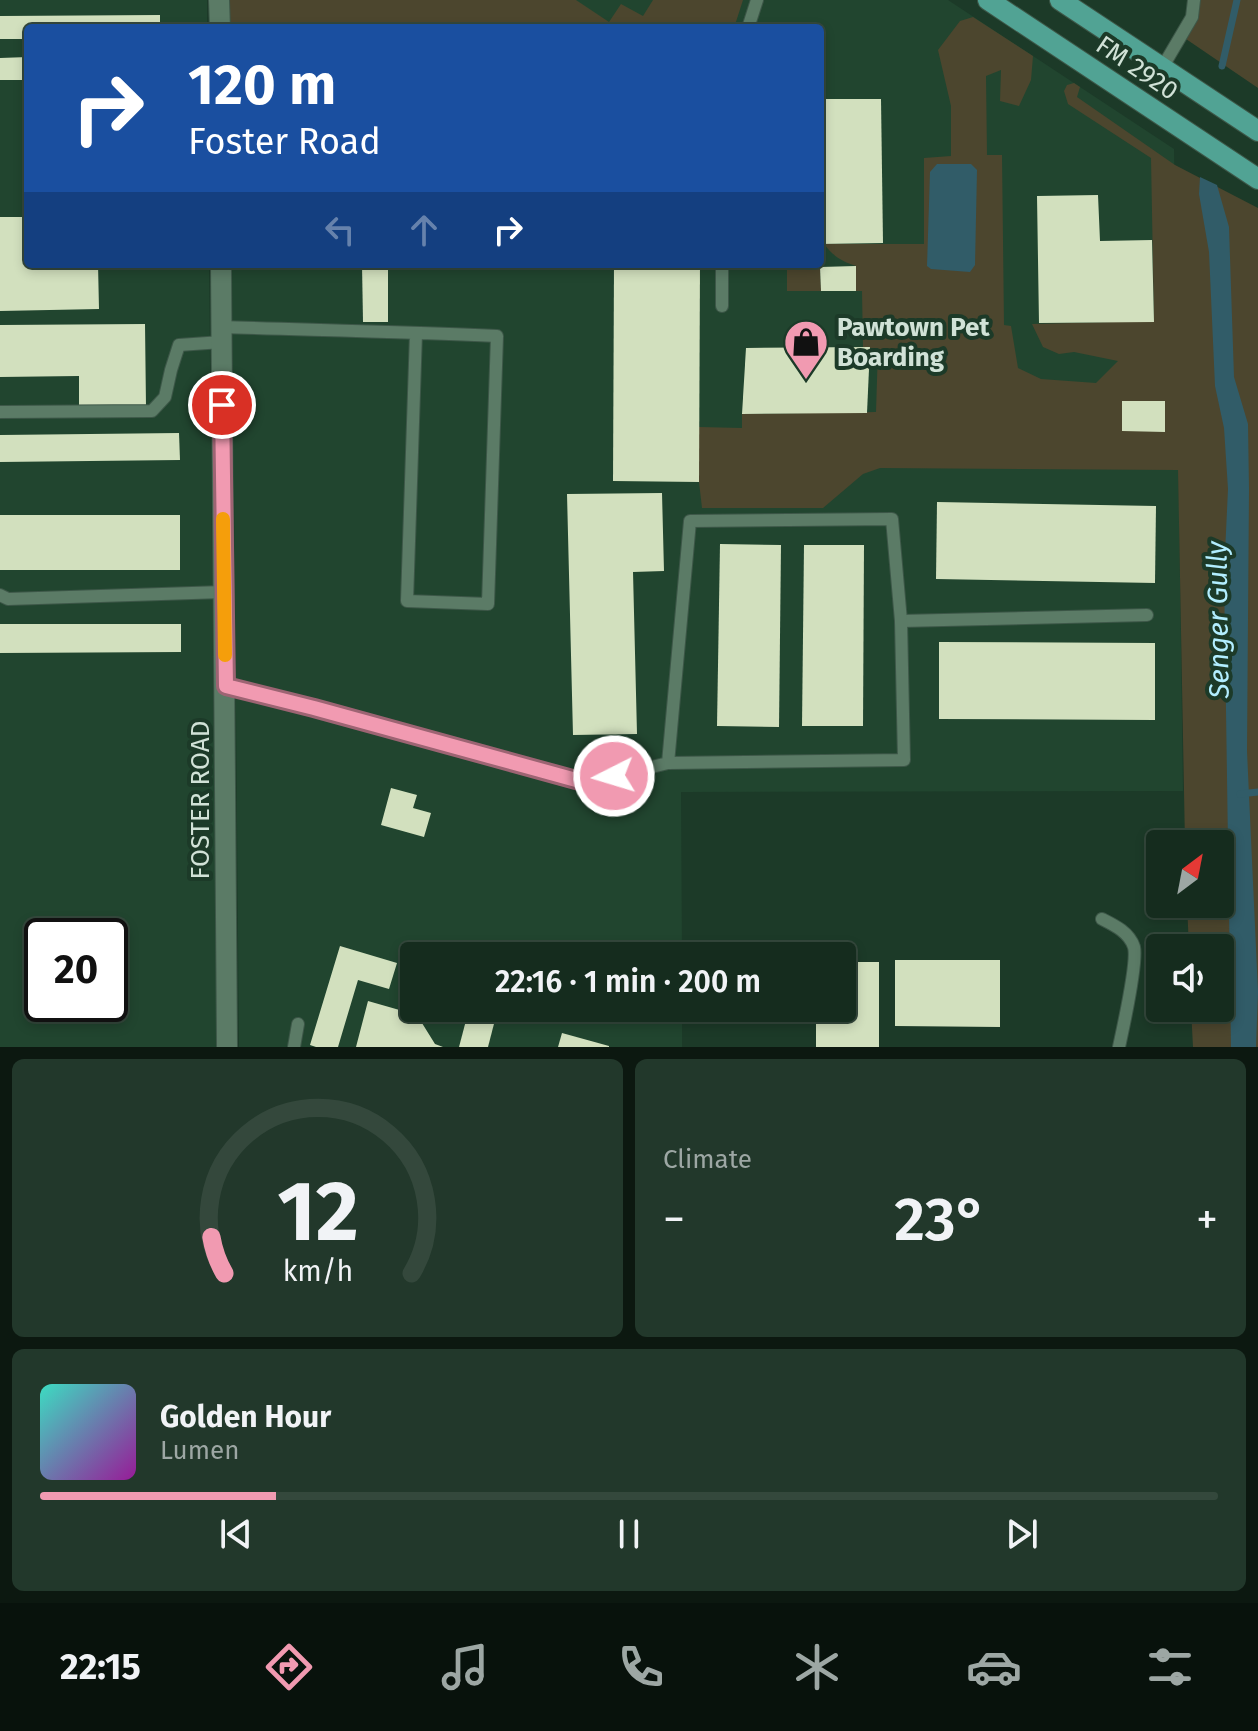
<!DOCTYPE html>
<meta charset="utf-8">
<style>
body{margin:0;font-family:"Fira Sans",sans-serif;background:#22382b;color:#f1f3f6;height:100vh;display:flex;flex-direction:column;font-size:30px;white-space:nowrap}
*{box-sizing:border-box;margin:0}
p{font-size:26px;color:#9da7a4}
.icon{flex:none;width:44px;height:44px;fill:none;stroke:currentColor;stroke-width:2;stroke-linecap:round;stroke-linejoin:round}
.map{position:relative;height:1047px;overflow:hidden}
.details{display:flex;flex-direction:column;gap:12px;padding:12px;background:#0c1810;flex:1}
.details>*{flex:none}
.banner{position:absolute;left:24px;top:24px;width:800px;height:244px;border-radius:8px;box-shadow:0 4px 12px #0003,0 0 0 2px #34483c;background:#1a4fa0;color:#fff;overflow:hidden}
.needle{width:52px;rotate:32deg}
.buttons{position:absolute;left:1146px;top:830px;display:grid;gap:16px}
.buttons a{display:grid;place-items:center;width:88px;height:88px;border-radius:8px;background:#152c1e;box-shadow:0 4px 12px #0003,0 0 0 2px #34483c;font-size:40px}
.speed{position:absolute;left:24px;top:918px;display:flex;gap:16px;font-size:40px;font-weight:700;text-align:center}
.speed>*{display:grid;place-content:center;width:104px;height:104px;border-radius:50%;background:#152c1e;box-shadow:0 4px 12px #0003,0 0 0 2px #34483c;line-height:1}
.speed .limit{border:4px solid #111;border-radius:12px;background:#fff;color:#111}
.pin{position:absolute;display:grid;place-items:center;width:68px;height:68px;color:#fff;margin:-34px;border:4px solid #fff;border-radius:50%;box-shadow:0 2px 8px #0007}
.me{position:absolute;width:88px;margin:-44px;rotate:265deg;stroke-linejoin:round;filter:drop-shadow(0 0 6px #0008)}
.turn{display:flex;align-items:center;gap:28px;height:168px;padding:0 32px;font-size:36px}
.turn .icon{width:104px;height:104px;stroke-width:2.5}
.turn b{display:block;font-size:56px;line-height:68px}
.lanes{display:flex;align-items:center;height:76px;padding:0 32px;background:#0003;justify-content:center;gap:40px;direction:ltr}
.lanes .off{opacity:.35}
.big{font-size:60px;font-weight:600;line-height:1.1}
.details .tile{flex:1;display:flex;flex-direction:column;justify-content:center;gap:12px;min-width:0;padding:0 28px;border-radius:12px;background:#22382b}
.details .dial{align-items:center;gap:0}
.dial svg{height:208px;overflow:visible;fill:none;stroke:#34483c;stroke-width:7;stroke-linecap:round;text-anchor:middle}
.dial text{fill:#f1f3f6;stroke:none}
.song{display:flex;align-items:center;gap:24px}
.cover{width:96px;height:96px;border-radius:12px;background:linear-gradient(135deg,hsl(170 70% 55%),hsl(300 70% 35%))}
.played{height:8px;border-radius:4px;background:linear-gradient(90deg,#f19ab1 20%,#34483c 20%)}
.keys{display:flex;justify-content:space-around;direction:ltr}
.heat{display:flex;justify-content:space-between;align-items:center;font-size:44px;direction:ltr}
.details .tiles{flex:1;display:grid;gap:12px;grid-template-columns:1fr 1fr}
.tile:last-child{grid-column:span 2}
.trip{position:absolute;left:400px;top:942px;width:456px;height:80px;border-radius:8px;background:#152c1e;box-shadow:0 4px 12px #0003,0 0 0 2px #34483c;font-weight:600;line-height:80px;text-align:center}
.dock{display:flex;height:128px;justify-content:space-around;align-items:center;background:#08120c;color:#9da7a4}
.dock .icon{width:56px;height:56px}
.dock .selected{color:#f19ab1}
.dock b{font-size:36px;color:#f1f3f6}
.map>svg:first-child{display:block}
.built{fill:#21452f;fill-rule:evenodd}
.green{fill:#4c462e}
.water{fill:#315c68}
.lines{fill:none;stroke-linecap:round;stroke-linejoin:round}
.stream{stroke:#315c68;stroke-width:7}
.building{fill:#d2e0be}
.service-casing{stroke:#3d5748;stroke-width:14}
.minor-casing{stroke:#3d5748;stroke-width:22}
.primary-casing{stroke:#3d5748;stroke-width:22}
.service{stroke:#5b7b66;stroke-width:12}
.minor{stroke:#5b7b66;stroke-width:20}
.primary{stroke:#51a394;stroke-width:20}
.route-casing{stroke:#9d6473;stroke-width:20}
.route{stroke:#f19ab1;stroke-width:14}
.slow{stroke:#f59e0b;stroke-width:14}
.labels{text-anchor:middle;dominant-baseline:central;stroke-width:8;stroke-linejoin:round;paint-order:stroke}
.street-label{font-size:26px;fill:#d1e2d7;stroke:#1c3a28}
.poi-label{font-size:26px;font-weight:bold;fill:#d1e2d7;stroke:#1c3a28;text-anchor:start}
.water-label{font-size:28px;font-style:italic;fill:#b2eeff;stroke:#1c3a28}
</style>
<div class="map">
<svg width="1258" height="1047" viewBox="0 0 1258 1047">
<rect width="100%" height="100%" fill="#1c3a28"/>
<!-- built -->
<g class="built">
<path d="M0,0H207V28H28V264H209L217,1047H0ZM42,936H110V1004H42Z"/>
<path d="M230,0H948L1174,149L1183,791L681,792L682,956H414V1008H682V1047H239L232,264H820V28H230Z"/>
</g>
<!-- green -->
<g class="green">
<path d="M230,0H576L609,22L621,4L643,16L653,0H743L734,28H230Z"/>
<path d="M1199,0H1258V88L1186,39Z"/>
<path d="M973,17L1033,56L1031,80L1019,106L1000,101L1001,70L986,76L987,155H1002L1004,325L1011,326L1018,368L1041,379L1096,383L1118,361L1074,352L1059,354L1043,347L1032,324L1154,321L1151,158L1068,104L1064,91L1067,85L1074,83L1080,87L1077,97L1175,165L1258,208V1047H1193L1191,1008H1220V948H1189L1187,904H1220V844H1185L1178,470L880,468L863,474L823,508H702L699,482V427L742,428V414L876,412L878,348H863L862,291H856V266C841,261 833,256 824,244H924V158L951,156V106L938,50L960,21Z"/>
<path d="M787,264H820L821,291H787Z"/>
</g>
<!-- water -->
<g class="water">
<path d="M937,164H971L977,170L975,265L970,272L931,269L927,266L930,172Z"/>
<path d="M1200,177L1217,185L1229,227L1234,377L1248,424L1249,489L1247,751L1258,992L1256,1047H1231L1224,575L1228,489L1224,428L1215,386L1209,252L1199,194Z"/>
</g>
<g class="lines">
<!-- stream -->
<g class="stream">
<path d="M1222,66L1237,0"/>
<path d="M1240,794L1258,792"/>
</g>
</g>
<!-- building -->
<g class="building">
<path d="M160,15V28H28V39H0V16Z"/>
<path d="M28,57V80H0V58Z"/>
<path d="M820,99H881L883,243L820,244Z"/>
<path d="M1098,195L1100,241L1152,240L1154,322L1039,323L1037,196Z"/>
<path d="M0,217H28V264H98L99,309L0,311Z"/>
<path d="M362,264H388V322H363Z"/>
<path d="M614,264H700L699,482L613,481Z"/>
<path d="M856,266V291H821L820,267Z"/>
<path d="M145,324L146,407L79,408V376L0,377V325Z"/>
<path d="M870,347L867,413L742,414L746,348Z"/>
<path d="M1122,401H1165V432L1122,431Z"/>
<path d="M179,433L180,460L0,462V435Z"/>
<path d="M662,493L664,571L633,572L637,734L573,735L567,494Z"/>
<path d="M937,502L1156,506L1155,583L936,579Z"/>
<rect x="0" y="515" width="180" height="55"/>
<path d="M720,544L781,545L779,727L717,726Z"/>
<path d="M804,545H864L863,726H802Z"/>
<path d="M0,624H181V652L0,653Z"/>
<path d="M939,642L1155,643V720L939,719Z"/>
<path d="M391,788L417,795L413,808L431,813L424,837L381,825Z"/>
<path d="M340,946L397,963L389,989L358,980L338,1047H316L310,1045Z"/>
<path d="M895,960H1000V1027L895,1026Z"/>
<path d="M842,962H879V1047H816V1008H842Z"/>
<path d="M368,1001L417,1015L435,1044L443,1047H356Z"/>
<path d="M469,1009L496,1016L488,1047H459Z"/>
<path d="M562,1033L609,1046V1047H558Z"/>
</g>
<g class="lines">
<!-- service casing -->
<g class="service-casing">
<g id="service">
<path d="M748,28L757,0"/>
<path d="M1162,68L1192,17L1194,0"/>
<path d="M722,264V306"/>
<path d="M221,327C313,330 405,332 497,336L488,604L407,601L416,333"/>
<path d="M0,412L152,411L165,397L171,370L179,345L222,342"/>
<path d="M0,595L8,599L223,592"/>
<path d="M901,621L1147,615"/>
<path d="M226,686L587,783L668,763L904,760L901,621L892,519L690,521L668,763"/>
<path d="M1102,919C1114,925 1129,932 1134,947C1138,962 1123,1028 1119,1047"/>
<path d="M294,1047L298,1024"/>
</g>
</g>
<!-- minor casing -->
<g class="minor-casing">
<g id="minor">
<path d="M219,0L220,28"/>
<path d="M221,264C225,525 226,786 227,1047"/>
</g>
</g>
<!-- primary casing -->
<g class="primary-casing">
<g id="primary">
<path d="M988,0L1258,179"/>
<path d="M1060,0L1258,131"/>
</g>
</g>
<!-- service -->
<use href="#service" class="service"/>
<!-- minor -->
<use href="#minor" class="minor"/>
<!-- primary -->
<use href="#primary" class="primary"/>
</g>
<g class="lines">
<!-- route casing -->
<g class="route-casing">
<path id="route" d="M222,405L226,686L314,708L587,783L614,776"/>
</g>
<!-- route -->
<use href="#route" class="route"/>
<!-- slow -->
<path class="slow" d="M223,519L225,655"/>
</g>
<!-- icons -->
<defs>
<g id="shop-pin" transform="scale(2.3)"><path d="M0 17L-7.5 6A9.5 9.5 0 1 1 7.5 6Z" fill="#f19ab1" stroke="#1c3a28"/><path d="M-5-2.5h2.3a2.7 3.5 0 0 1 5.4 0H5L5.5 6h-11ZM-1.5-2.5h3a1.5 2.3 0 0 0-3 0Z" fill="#111"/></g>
</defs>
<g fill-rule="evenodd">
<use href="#shop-pin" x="806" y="342"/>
</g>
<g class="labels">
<!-- street labels -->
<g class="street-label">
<text transform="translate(1137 68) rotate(34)">FM 2920</text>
<text transform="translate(200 800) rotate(-90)">FOSTER ROAD</text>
</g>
<!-- poi labels -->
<g class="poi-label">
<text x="837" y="327">Pawtown Pet<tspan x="837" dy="30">Boarding</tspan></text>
</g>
<!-- water labels -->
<g class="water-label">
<text transform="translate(1218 620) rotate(-91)">Senger Gully</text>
</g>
</g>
</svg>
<div class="buttons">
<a><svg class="needle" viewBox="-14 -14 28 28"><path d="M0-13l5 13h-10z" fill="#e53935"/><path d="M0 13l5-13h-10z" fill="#9da7a4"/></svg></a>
<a><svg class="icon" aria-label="sound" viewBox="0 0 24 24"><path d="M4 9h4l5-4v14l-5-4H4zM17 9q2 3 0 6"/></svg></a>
</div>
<div class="speed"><div class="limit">20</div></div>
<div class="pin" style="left:222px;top:405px;background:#d93025"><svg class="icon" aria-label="arrive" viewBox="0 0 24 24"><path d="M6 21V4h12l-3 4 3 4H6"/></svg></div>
<svg class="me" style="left:614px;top:776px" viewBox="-20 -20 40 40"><circle r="17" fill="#f19ab1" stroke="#fff" stroke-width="3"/><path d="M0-11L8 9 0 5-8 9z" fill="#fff"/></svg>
<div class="trip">22:16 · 1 min · 200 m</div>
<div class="banner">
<div class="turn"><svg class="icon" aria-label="right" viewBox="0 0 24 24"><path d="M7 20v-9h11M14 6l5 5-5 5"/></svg><div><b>120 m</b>Foster Road</div></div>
<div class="lanes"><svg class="icon off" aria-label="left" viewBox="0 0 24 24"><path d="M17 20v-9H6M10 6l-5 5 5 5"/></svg><svg class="icon off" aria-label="ahead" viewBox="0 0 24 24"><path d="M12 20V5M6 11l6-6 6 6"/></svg><svg class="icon" aria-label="right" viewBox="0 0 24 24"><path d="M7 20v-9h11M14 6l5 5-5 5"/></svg></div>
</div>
</div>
<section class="details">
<div class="tiles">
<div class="tile dial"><svg viewBox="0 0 100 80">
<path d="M14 69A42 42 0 1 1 86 69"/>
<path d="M14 69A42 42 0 0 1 9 55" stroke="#f19ab1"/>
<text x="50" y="56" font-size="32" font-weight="700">12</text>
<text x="50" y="72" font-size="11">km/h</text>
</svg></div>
<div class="tile"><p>Climate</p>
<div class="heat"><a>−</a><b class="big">23°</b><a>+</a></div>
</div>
<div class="tile">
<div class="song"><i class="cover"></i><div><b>Golden Hour</b><p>Lumen</p></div></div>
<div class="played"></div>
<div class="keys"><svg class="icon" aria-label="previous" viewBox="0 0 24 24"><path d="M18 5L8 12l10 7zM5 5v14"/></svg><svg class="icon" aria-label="pause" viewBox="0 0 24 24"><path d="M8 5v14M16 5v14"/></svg><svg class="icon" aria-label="next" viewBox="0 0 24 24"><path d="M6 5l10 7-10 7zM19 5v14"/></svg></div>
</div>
</div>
</section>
<nav class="dock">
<b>22:15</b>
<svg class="icon selected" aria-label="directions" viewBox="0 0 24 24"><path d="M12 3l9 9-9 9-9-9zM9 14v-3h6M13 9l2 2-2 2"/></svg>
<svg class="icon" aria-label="music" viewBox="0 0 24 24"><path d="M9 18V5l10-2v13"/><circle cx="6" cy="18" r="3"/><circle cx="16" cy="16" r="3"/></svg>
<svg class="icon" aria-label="phone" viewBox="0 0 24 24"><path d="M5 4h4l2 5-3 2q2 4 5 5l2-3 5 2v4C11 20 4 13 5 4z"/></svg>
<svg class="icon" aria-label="climate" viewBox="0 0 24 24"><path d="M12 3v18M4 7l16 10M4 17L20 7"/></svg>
<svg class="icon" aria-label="car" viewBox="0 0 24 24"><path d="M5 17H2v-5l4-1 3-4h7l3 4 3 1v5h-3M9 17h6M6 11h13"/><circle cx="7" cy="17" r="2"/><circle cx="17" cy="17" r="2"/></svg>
<svg class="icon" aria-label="filters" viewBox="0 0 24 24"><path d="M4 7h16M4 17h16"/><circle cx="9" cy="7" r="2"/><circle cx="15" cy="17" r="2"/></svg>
</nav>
